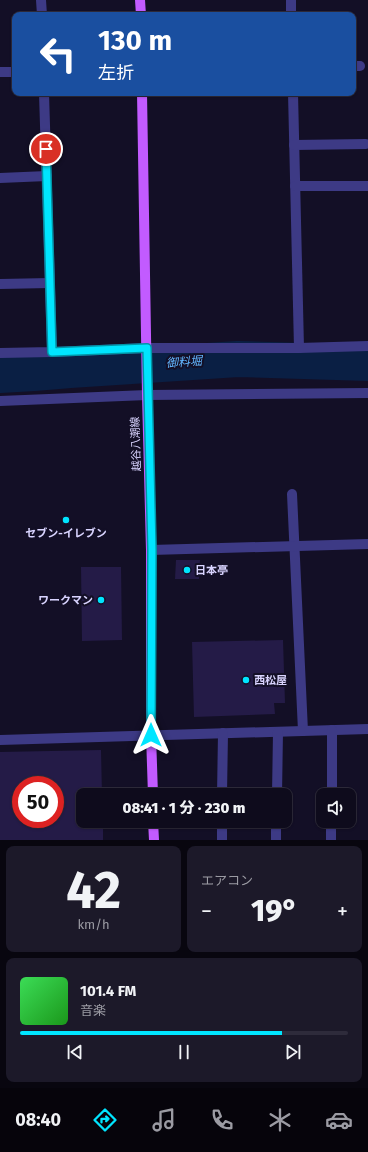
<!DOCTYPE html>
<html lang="ja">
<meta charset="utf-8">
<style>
body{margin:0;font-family:"Fira Sans","Noto Sans JP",sans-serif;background:#1c1929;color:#f1f3f6;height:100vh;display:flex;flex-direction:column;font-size:15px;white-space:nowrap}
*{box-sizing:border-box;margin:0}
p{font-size:13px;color:#9b9ba3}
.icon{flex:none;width:22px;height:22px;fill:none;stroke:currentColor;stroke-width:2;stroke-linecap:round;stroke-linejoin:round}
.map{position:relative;height:840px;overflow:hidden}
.sheet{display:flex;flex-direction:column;gap:6px;padding:6px;background:#08060f;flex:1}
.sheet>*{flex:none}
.top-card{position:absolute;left:12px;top:12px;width:344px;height:84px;border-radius:8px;box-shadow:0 1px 3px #0004,0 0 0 1px #2e2b3b;background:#1a4fa0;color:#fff;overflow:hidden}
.controls{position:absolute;left:316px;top:788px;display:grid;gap:8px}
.controls a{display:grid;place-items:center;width:40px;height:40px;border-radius:8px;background:#0e0b1c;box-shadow:0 1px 3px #0004,0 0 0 1px #2e2b3b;font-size:20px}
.speed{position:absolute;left:12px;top:776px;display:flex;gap:8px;font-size:20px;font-weight:700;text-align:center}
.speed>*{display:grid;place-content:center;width:52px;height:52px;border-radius:50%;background:#0e0b1c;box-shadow:0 1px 3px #0004,0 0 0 1px #2e2b3b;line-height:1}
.speed .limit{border:6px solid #d22;background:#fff;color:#111}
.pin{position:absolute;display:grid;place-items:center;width:34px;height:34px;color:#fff;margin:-17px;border:2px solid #fff;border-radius:50%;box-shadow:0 1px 4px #0007}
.me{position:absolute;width:44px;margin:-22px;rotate:0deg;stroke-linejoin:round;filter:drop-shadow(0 0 3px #0008)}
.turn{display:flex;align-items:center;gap:14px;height:84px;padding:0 20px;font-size:18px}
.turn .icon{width:52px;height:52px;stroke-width:2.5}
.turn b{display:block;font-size:28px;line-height:34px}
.big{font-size:30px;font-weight:800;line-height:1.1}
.sheet .card{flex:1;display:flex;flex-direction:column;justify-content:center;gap:6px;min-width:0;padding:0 14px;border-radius:8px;background:#1c1929}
.sheet .dial{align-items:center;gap:0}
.dial b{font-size:52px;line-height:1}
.song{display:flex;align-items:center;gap:12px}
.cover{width:48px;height:48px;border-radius:6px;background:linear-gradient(135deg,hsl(130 70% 55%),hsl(120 70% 35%))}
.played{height:4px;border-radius:2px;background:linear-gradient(90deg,#00e5ff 80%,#2e2b3b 80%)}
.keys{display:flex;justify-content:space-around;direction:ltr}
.heat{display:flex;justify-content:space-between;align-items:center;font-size:22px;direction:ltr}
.sheet .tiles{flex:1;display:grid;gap:6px;grid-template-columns:1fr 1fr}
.card:last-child{grid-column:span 2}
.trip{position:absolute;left:76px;top:788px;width:216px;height:40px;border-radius:8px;background:#0e0b1c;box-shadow:0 1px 3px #0004,0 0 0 1px #2e2b3b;font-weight:800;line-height:40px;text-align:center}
.tab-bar{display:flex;height:64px;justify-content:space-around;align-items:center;background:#06040b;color:#9b9ba3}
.tab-bar .icon{width:28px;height:28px}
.tab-bar .current{color:#00e5ff}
.tab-bar b{font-size:18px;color:#f1f3f6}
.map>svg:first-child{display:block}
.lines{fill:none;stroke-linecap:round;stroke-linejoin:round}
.river{stroke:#0a1f44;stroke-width:36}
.building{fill:#241b47;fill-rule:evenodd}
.minor{stroke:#3d3a85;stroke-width:10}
.major{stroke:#c25bff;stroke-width:10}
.route-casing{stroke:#0095a6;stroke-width:10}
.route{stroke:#00e5ff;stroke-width:7}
.poi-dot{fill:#00e5ff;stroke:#130f26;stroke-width:1.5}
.labels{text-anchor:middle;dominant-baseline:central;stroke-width:4;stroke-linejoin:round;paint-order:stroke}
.street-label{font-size:11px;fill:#d9d4ff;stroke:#130f26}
.poi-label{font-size:11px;font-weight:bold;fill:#d9d4ff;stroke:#130f26;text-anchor:start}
.water-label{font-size:12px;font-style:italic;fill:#62b6ff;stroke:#130f26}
</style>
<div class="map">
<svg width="368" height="840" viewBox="0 0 368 840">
<rect width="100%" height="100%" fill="#130f26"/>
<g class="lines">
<!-- river -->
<path class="river" d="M0,375L34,373L70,370L238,359L368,363"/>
</g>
<!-- building -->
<g class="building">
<path d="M176,560H200L199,579H175Z"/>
<path d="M81,567H121L122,640L82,641Z"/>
<path d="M283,640L285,703H274L275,714L194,717L192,642Z"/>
<path d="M101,750L102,795H83V821H103V840H0V752ZM21,785H55V819H21Z"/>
</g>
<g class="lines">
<!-- minor -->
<g class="minor">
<path d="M41,0L42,15"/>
<path d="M291,0V15"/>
<path d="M353,66H360"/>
<path d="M0,72H15"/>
<path d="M44,93L52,352"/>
<path d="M293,93L299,348"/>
<path d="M294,145L366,144"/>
<path d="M0,178L47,176"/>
<path d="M295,186H368"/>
<path d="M0,284L50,283"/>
<path d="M0,353L52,352L147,348H299L368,346"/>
<path d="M0,401L147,395L368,393"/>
<path d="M292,494L303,731"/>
<path d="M151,550L368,544"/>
<path d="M0,740L368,729"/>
<path d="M222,795L223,733"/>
<path d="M277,795L278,732"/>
<path d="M332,795V730"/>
<path d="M222,840V821"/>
<path d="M276,840V821"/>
<path d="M331,840V821"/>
</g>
<!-- major -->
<g class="major">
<path d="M140,0L141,15"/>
<path d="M142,93L147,395L151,550V735L153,795"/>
<path d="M153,821L154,840"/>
</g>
</g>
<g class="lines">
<!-- route casing -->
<g class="route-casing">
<path id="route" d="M46,149L52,352L147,348L152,550L151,735"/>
</g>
<!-- route -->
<use href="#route" class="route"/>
</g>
<!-- markers -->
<g class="poi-dot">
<circle cx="66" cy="520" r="4"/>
<circle cx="187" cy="570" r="4"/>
<circle cx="101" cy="600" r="4"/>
<circle cx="246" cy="680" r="4"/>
</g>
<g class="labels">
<!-- street labels -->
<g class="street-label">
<text transform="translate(136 444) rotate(-92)">越谷八潮線</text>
</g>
<!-- poi labels -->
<g class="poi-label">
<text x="66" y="533" text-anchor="middle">セブン-イレブン</text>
<text x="195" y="570">日本亭</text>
<text x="93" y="600" text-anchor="end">ワークマン</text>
<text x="254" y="680">西松屋</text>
</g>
<!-- water labels -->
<g class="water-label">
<text transform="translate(184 362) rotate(-4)">御料堀</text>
</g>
</g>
</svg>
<div class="controls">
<a><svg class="icon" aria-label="sound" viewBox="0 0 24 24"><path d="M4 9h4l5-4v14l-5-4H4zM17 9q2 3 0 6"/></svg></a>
</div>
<div class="speed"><div class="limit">50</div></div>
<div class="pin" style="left:46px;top:149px;background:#d93025"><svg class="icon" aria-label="arrive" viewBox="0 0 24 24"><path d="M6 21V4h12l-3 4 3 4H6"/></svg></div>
<svg class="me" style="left:151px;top:735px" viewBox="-20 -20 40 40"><path d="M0-17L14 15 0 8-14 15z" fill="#00e5ff" stroke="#fff" stroke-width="4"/></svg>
<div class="trip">08:41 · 1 分 · 230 m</div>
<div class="top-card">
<div class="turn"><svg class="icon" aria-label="left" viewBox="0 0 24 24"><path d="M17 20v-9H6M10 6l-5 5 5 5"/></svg><div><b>130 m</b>左折</div></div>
</div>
</div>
<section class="sheet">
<div class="tiles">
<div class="card dial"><b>42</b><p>km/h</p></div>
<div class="card"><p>エアコン</p>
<div class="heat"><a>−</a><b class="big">19°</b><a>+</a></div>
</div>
<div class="card">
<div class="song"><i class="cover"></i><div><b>101.4 FM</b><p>音楽</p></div></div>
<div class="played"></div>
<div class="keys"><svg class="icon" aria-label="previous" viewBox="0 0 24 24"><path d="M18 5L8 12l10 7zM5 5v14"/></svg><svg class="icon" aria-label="pause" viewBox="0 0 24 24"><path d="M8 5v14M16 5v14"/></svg><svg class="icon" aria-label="next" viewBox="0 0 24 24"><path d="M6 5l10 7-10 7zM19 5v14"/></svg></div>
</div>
</div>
</section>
<nav class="tab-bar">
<b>08:40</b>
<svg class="icon current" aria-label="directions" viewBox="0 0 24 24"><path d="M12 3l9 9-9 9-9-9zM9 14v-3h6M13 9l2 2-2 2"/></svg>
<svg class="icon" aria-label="music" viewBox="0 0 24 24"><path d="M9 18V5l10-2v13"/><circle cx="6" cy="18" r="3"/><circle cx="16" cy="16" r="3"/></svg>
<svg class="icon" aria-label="phone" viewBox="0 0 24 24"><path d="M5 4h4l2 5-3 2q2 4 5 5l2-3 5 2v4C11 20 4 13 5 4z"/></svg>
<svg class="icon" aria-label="climate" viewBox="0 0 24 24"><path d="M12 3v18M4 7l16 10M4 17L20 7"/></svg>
<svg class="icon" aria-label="car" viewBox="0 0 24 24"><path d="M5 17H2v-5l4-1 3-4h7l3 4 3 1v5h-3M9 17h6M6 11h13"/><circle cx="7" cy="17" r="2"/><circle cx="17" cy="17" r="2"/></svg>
</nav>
